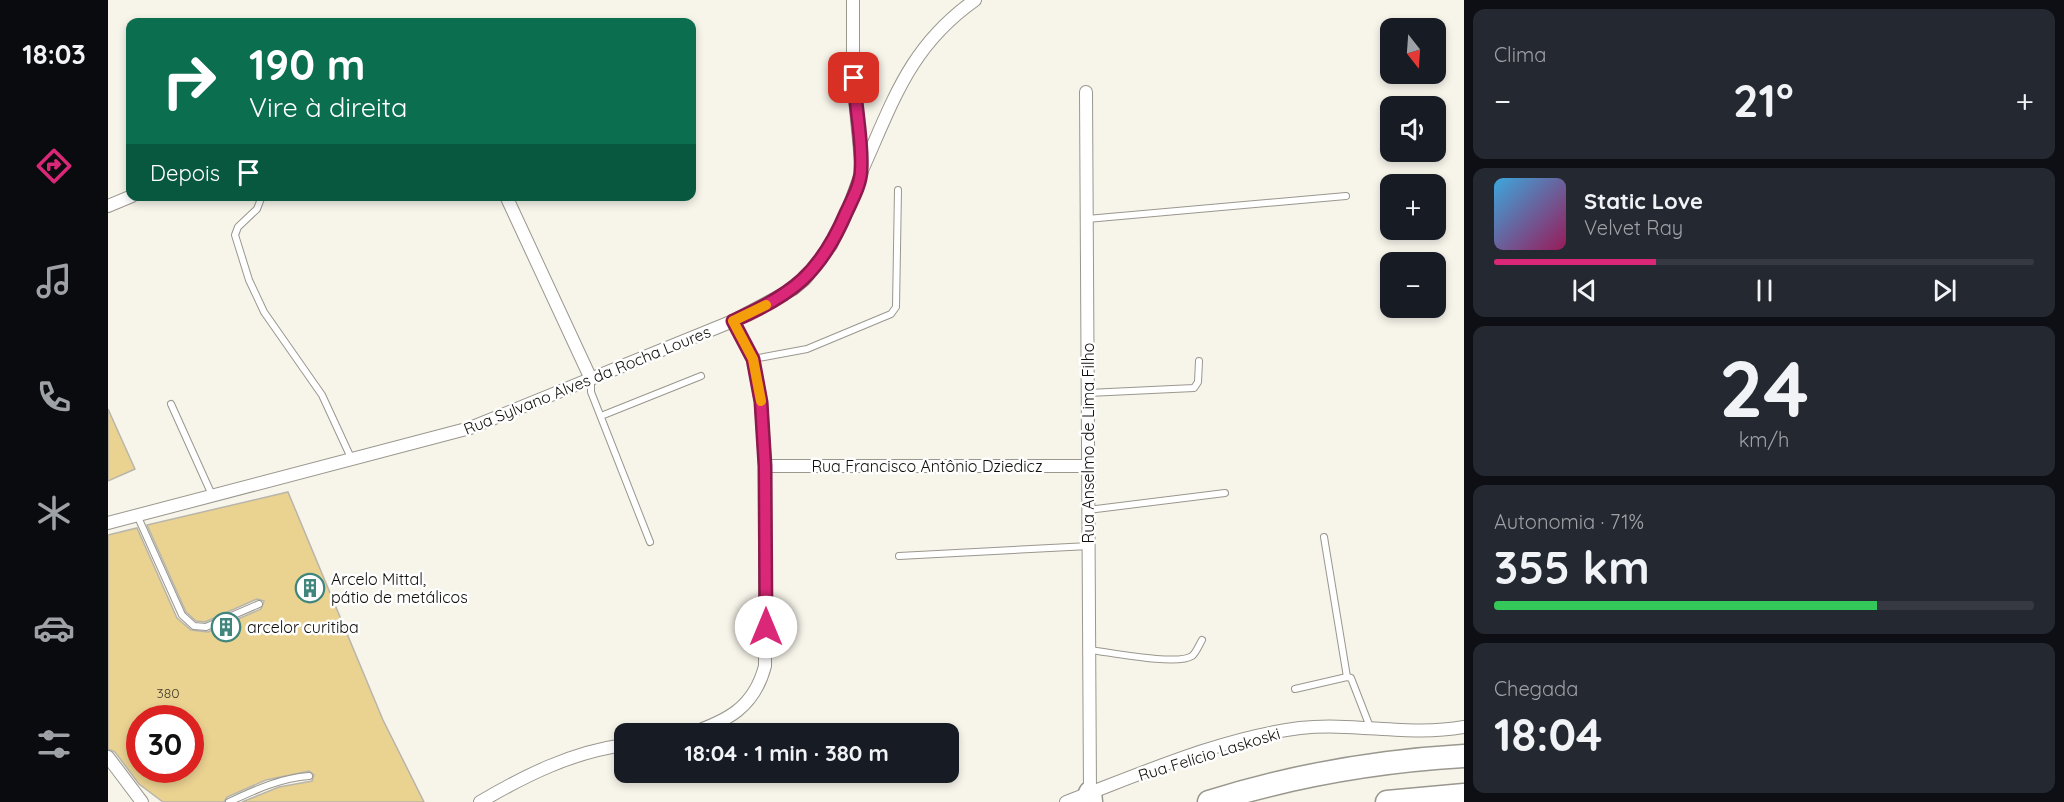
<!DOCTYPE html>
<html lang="pt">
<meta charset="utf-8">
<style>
body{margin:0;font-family:Quicksand,sans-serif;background:#242831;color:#f1f3f6;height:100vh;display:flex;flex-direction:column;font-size:22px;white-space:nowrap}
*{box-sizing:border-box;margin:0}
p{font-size:20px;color:#9ea1a6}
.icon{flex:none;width:33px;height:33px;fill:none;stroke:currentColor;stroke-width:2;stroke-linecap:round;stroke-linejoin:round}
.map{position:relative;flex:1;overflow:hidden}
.side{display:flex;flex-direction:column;gap:9px;padding:9px;background:#0d0f14;width:600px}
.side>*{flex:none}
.top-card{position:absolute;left:18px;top:18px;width:570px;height:183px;border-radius:12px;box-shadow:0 3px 9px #0003;background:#0b6e4f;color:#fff;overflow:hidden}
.needle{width:39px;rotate:163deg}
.buttons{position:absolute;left:1272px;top:18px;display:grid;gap:12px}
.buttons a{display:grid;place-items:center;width:66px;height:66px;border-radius:12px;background:#171b24;box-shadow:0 3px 9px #0003;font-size:30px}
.speed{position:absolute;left:18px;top:705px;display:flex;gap:12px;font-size:30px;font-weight:700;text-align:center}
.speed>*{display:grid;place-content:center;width:78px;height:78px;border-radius:50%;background:#171b24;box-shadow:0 3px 9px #0003;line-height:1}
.speed .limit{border:9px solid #d22;background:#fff;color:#111}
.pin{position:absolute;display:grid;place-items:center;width:51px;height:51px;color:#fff;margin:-26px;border-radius:12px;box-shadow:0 3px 9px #0006}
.me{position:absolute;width:66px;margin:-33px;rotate:0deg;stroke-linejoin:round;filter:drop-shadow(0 0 4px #0008)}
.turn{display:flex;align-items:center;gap:21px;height:126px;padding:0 24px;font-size:27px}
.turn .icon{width:78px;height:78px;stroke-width:2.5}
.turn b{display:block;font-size:42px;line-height:51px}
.then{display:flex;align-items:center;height:57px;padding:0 24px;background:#0003;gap:12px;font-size:22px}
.big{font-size:45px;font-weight:700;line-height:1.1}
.side .card{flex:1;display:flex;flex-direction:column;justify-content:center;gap:9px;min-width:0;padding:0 21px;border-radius:12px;background:#242831}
.side .dial{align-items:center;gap:0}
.dial b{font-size:78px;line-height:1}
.song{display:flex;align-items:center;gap:18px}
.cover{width:72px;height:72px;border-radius:9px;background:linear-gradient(135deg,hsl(200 70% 55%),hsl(330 70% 35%))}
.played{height:6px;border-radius:3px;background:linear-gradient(90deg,#db2777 30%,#363941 30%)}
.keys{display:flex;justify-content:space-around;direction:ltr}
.heat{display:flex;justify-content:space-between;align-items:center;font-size:33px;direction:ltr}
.charge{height:9px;border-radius:4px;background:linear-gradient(90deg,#34c759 71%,#363941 0)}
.trip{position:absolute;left:506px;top:723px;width:345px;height:60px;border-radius:12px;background:#171b24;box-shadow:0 3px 9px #0003;font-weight:700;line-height:60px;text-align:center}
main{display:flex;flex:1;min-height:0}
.tabs{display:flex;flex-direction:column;width:108px;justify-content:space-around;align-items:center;background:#090b0e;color:#9ea1a6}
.tabs .icon{width:42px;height:42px}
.tabs .on{color:#db2777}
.tabs b{font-size:27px;color:#f1f3f6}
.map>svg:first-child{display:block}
.building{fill:#ead291;stroke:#b8b5ab;stroke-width:1.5;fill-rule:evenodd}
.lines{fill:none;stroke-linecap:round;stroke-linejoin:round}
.lane-casing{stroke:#9a978e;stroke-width:8}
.street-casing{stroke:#9a978e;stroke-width:14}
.highway-casing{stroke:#9a978e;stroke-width:25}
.lane{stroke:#fff;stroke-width:6}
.street{stroke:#fff;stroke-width:12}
.highway{stroke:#fff;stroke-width:22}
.route-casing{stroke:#8e194d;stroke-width:15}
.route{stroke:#db2777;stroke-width:10}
.slow{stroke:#f59e0b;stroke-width:10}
.labels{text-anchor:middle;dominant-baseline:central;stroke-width:5;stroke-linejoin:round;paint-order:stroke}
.number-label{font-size:14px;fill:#46402d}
.street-label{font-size:16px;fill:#100f0c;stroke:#fff}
.poi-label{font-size:16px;fill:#100f0c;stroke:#fff;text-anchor:start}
</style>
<main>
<nav class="tabs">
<b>18:03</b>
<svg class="icon on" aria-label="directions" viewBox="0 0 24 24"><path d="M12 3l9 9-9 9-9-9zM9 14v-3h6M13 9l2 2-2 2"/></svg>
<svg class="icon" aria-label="music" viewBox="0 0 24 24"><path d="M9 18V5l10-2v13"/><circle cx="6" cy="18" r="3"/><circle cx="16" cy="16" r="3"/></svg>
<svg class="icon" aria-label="phone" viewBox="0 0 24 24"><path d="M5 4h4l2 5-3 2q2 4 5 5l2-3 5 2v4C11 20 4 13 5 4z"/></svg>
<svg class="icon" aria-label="climate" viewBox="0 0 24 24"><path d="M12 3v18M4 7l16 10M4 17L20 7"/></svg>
<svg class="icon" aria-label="car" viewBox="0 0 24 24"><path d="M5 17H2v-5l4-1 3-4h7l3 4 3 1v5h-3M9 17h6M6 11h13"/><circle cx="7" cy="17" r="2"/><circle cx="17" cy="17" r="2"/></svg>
<svg class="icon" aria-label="filters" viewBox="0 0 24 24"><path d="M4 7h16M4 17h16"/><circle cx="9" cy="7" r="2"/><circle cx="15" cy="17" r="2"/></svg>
</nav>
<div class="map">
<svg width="1356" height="802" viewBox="0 0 1356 802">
<rect width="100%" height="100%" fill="#f7f4ea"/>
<!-- building -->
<g class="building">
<path d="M0,409L27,469L0,481Z"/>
<path d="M180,492L275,720L316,802H134L171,787L204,781L206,775L201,771L158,780L119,797L116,802H55L31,784L7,752L0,749V535L29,528L69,618L83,630L100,632L153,609L156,601L149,599L97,622L88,621L78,612L39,525ZM32,718H82V770H32Z"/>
</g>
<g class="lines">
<!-- lane casing -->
<g class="lane-casing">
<g id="lane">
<path d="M154,196L149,209L130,227L127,235L141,280L156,312L214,395L244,460"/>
<path d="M979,219L1238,196"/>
<path d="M645,359L699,349L783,314L788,307L790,190"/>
<path d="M483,379V392L542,542"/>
<path d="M980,393L1086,388L1090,382L1091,361"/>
<path d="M63,404L104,495"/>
<path d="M493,416L593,376"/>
<path d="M980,510L1117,493"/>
<path d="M29,515L74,615L86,626L98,627L151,604"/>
<path d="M1216,537L1239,677"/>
<path d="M791,556L981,546"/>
<path d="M982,650C1001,652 1069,666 1084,656C1088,653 1091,645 1094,640"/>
<path d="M1187,689L1239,677L1243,678L1262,727"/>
<path d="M121,802C147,790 172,778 201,776"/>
</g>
</g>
<!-- street casing -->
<g class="street-casing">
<g id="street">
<path d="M978,92L982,793"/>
<path d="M755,168C786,99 802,46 867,0"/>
<path d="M398,196L483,379"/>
<path d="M0,206L24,196"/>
<path d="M657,466H980"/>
<path d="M0,523L362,428L625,321L685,289L697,279L723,245L741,207L754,171L745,78V0"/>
<path d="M581,734C619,721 646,708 657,666V466L653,402L645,359L625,321"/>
<path d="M0,757L34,802"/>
<path d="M372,802C416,776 464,752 516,745"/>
<path d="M958,802C1033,774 1112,738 1192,728C1247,722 1302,737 1356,727"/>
</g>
</g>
<!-- highway casing -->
<g class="highway-casing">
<g id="highway">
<path d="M982,793L983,802"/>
<path d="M1101,802C1183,776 1270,761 1356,756"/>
<path d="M1279,802L1356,795"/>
</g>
</g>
<!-- lane -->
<use href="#lane" class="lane"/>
<!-- street -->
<use href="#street" class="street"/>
<!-- highway -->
<use href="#highway" class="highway"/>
</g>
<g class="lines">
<!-- route casing -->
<g class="route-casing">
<path id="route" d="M658,627L657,466L653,402L645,359L625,321C684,295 712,274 738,213C744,200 753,184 753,170C755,142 747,106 746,78"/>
</g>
<!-- route -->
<use href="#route" class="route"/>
<!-- slow -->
<path class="slow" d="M653,401L645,359L625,321L658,305"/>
</g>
<!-- icons -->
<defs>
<g id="building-ring" transform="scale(1.5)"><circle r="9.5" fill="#fff" stroke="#40867d" stroke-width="1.5"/><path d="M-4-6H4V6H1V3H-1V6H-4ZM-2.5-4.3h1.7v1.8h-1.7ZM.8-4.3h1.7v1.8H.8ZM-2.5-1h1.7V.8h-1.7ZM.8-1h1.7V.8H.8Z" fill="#40867d"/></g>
</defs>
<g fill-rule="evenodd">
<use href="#building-ring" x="202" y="588"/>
<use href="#building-ring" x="118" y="627"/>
</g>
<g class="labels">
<!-- number labels -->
<g class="number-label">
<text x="60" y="693">380</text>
</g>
<!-- street labels -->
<g class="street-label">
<text transform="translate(479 380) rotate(-22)">Rua Sylvano Alves da Rocha Loures</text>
<text transform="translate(980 443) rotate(-90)">Rua Anselmo de Lima Filho</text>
<text x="819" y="466">Rua Francisco Antônio Dziedicz</text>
<text transform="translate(1101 754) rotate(-17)">Rua Felício Laskoski</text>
</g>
<!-- poi labels -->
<g class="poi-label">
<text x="223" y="579">Arcelo Mittal,<tspan x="223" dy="18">pátio de metálicos</tspan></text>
<text x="139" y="627">arcelor curitiba</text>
</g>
</g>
</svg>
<div class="buttons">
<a><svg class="needle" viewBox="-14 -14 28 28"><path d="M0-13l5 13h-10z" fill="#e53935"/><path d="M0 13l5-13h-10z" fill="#9ea1a6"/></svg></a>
<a><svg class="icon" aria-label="sound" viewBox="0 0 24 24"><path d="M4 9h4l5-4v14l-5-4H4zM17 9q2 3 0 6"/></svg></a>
<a>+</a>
<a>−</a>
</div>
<div class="speed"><div class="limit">30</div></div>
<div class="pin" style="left:746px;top:78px;background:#d93025"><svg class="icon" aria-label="arrive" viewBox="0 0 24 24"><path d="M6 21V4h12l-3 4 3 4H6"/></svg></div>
<svg class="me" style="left:658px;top:627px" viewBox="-20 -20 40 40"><circle r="19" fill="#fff"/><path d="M0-13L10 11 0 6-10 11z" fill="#db2777"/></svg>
<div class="trip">18:04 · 1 min · 380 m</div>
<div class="top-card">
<div class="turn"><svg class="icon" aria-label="right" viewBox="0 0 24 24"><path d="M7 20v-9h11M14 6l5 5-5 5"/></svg><div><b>190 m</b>Vire à direita</div></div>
<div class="then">Depois<svg class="icon" aria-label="arrive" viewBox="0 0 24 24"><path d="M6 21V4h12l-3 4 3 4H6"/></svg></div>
</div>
</div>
<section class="side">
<div class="card"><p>Clima</p>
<div class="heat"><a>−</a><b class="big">21°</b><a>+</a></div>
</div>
<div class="card">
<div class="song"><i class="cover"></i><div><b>Static Love</b><p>Velvet Ray</p></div></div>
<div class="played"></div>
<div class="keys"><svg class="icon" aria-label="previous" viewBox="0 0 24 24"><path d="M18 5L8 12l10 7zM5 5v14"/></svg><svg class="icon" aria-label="pause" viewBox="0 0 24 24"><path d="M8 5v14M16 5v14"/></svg><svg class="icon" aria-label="next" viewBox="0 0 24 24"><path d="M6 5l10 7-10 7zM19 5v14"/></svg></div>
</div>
<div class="card dial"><b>24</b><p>km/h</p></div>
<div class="card"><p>Autonomia · 71%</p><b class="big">355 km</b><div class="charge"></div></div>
<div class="card"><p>Chegada</p><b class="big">18:04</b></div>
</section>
</main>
